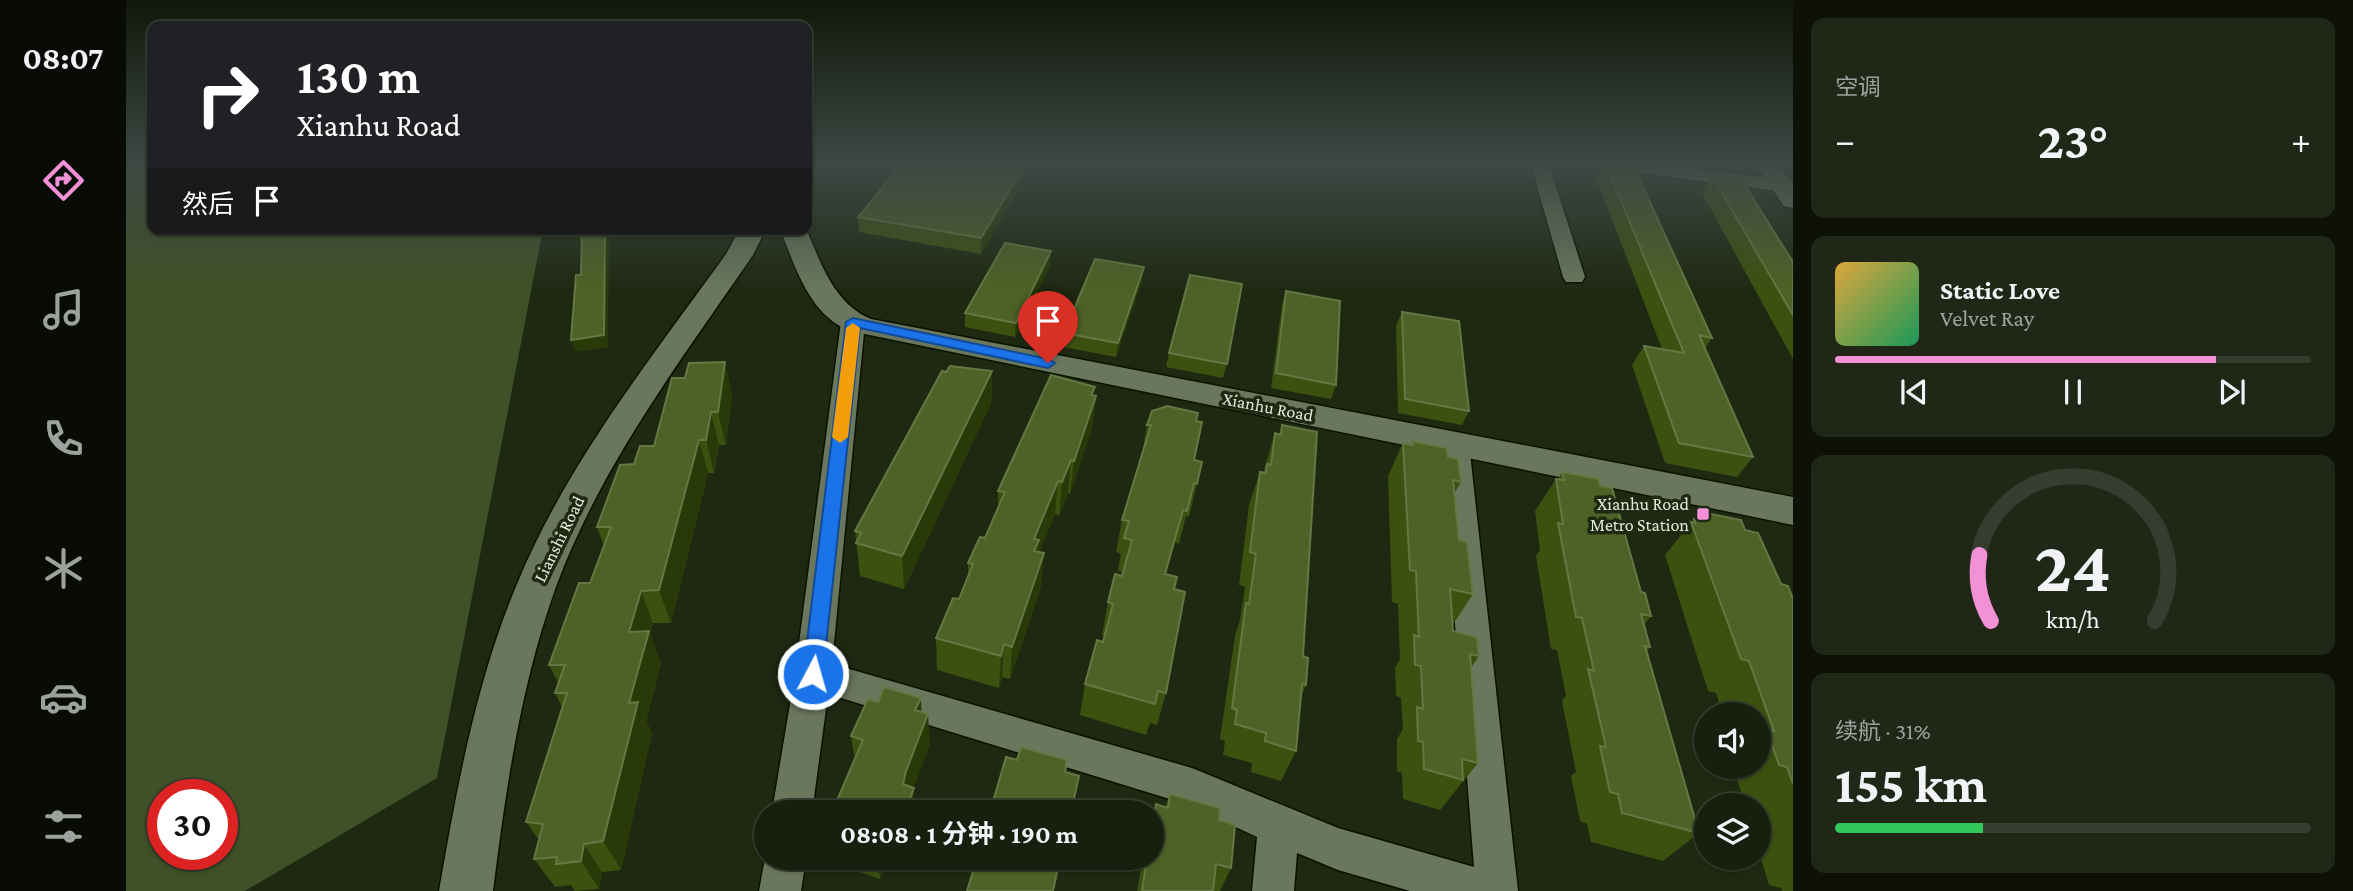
<!DOCTYPE html>
<html lang="zh">
<meta charset="utf-8">
<style>
body{margin:0;font-family:"Crimson Pro","Noto Sans SC",serif;background:#202717;color:#f1f3f6;height:100vh;display:flex;flex-direction:column;font-size:26px;white-space:nowrap}
*{box-sizing:border-box;margin:0}
p{font-size:23px;color:#9ea29e}
.icon{flex:none;width:38px;height:38px;fill:none;stroke:currentColor;stroke-width:2;stroke-linecap:round;stroke-linejoin:round}
.map{position:relative;flex:1;overflow:hidden}
.drawer{display:flex;flex-direction:column;gap:18px;padding:18px;background:#0d1108;width:560px}
.drawer>*{flex:none}
.banner{position:absolute;left:21px;top:21px;width:665px;height:214px;border-radius:14px;box-shadow:0 2px 5px #0004,0 0 0 2px #363d2e;background:#202124;color:#fff;overflow:hidden}
.buttons{position:absolute;left:1568px;top:702px;display:grid;gap:14px}
.buttons a{display:grid;place-items:center;width:77px;height:77px;border-radius:50%;background:#171f0e;box-shadow:0 2px 5px #0004,0 0 0 2px #363d2e;font-size:35px}
.speed{position:absolute;left:21px;top:779px;display:flex;gap:14px;font-size:35px;font-weight:700;text-align:center}
.speed>*{display:grid;place-content:center;width:91px;height:91px;border-radius:50%;background:#171f0e;box-shadow:0 2px 5px #0004,0 0 0 2px #363d2e;line-height:1}
.speed .limit{border:10px solid #d22;background:#fff;color:#111}
.pin{position:absolute;display:grid;place-items:center;width:60px;height:60px;color:#fff;margin:-72px -30px;border-radius:50% 50% 50% 0;rotate:-45deg;box-shadow:0 0 7px #0007}
.pin .icon{rotate:45deg}
.me{position:absolute;width:77px;margin:-38px;rotate:6deg;stroke-linejoin:round;filter:drop-shadow(0 0 5px #0008)}
.turn{display:flex;align-items:center;gap:24px;height:147px;padding:0 35px;font-size:32px}
.turn .icon{width:91px;height:91px;stroke-width:2.5}
.turn b{display:block;font-size:49px;line-height:60px}
.then{display:flex;align-items:center;height:66px;padding:0 35px;background:#0003;gap:14px;font-size:26px}
.big{font-size:52px;font-weight:700;line-height:1.1}
.drawer .widget{flex:1;display:flex;flex-direction:column;justify-content:center;gap:10px;min-width:0;padding:0 24px;border-radius:14px;background:#202717}
.drawer .dial{align-items:center;gap:0}
.dial svg{height:182px;overflow:visible;fill:none;stroke:#363d2e;stroke-width:7;stroke-linecap:round;text-anchor:middle}
.dial text{fill:#f1f3f6;stroke:none}
.song{display:flex;align-items:center;gap:21px}
.cover{width:84px;height:84px;border-radius:10px;background:linear-gradient(135deg,hsl(40 70% 55%),hsl(150 70% 35%))}
.played{height:7px;border-radius:4px;background:linear-gradient(90deg,#f391d6 80%,#363d2e 80%)}
.keys{display:flex;justify-content:space-around;direction:ltr}
.heat{display:flex;justify-content:space-between;align-items:center;font-size:38px;direction:ltr}
.charge{height:10px;border-radius:5px;background:linear-gradient(90deg,#34c759 31%,#363d2e 0)}
.trip{position:absolute;left:628px;top:800px;width:410px;height:70px;border-radius:35px;background:#171f0e;box-shadow:0 2px 5px #0004,0 0 0 2px #363d2e;font-weight:700;line-height:70px;text-align:center}
main{display:flex;flex:1;min-height:0}
.dock{display:flex;flex-direction:column;width:126px;justify-content:space-around;align-items:center;background:#090c06;color:#9ea29e}
.dock .icon{width:49px;height:49px}
.dock .active{color:#f391d6}
.dock b{font-size:32px;color:#f1f3f6}
.map>svg:first-child{display:block}
.green{fill:#3f5126;fill-rule:evenodd}
.lines{fill:none;stroke-linecap:round;stroke-linejoin:round}
.minor-casing{stroke:#091100;stroke-width:3}
.tertiary-casing{stroke:#091100;stroke-width:3}
.minor{fill:#6b775d;fill-rule:evenodd}
.tertiary{fill:#6b775d;fill-rule:evenodd}
.wall{fill:#3c5110}
.shaded-wall{fill:#293a08}
.building{fill:#4d6226;stroke:#657742;stroke-width:2}
.route{fill:#1a73e8;stroke:#114b97;stroke-width:2}
.slow{fill:#f59e0b}
.poi-dot{fill:#f391d6;stroke:#1f2912;stroke-width:2.5}
.labels{text-anchor:middle;dominant-baseline:central;stroke-width:7;stroke-linejoin:round;paint-order:stroke}
.street-label{font-size:18px;fill:#e2e9db;stroke:#1f2912}
.poi-label{font-size:18px;fill:#e2e9db;stroke:#1f2912;text-anchor:end}
</style>
<main>
<nav class="dock">
<b>08:07</b>
<svg class="icon active" aria-label="directions" viewBox="0 0 24 24"><path d="M12 3l9 9-9 9-9-9zM9 14v-3h6M13 9l2 2-2 2"/></svg>
<svg class="icon" aria-label="music" viewBox="0 0 24 24"><path d="M9 18V5l10-2v13"/><circle cx="6" cy="18" r="3"/><circle cx="16" cy="16" r="3"/></svg>
<svg class="icon" aria-label="phone" viewBox="0 0 24 24"><path d="M5 4h4l2 5-3 2q2 4 5 5l2-3 5 2v4C11 20 4 13 5 4z"/></svg>
<svg class="icon" aria-label="climate" viewBox="0 0 24 24"><path d="M12 3v18M4 7l16 10M4 17L20 7"/></svg>
<svg class="icon" aria-label="car" viewBox="0 0 24 24"><path d="M5 17H2v-5l4-1 3-4h7l3 4 3 1v5h-3M9 17h6M6 11h13"/><circle cx="7" cy="17" r="2"/><circle cx="17" cy="17" r="2"/></svg>
<svg class="icon" aria-label="filters" viewBox="0 0 24 24"><path d="M4 7h16M4 17h16"/><circle cx="9" cy="7" r="2"/><circle cx="15" cy="17" r="2"/></svg>
</nav>
<div class="map">
<svg width="1667" height="891" viewBox="0 0 1667 891">
<rect width="100%" height="100%" fill="#1f2912"/>
<!-- green -->
<path class="green" d="M0,165H26V229H417L311,778L119,891H0ZM37,794H96V854H37Z"/>
<g class="lines">
<!-- minor casing -->
<g class="minor-casing">
<g id="minor">
<path d="M1405,165H1423L1459,277L1456,282H1440L1437,277Z"/>
<path d="M1489,165H1540L1667,181V193L1498,171L1491,169Z"/>
<path d="M727,315L735,317L739,322L706,664L1066,768L1212,828L1348,867L1315,444L1319,437L1329,434L1339,437L1343,444L1392,891H1284L1212,870L1171,853L1168,891H1126L1131,837L1060,804L702,694L686,812H646L669,674L715,322L719,317Z"/>
<path d="M640,853V858H680L675,891H633Z"/>
</g>
</g>
<!-- tertiary casing -->
<g class="tertiary-casing">
<g id="tertiary">
<path d="M1629,165H1653L1667,184V208L1658,206Z"/>
<path d="M614,229H640L627,255C555,360 476,464 431,584C395,682 380,787 367,891H313C331,787 350,682 391,584C441,463 524,360 600,254Z"/>
<path d="M654,229H680C695,263 708,304 745,319L1667,497V525L724,331C683,315 669,266 654,229Z"/>
</g>
</g>
<!-- minor -->
<use href="#minor" class="minor"/>
<!-- tertiary -->
<use href="#tertiary" class="tertiary"/>
</g>
<!-- wall -->
<g class="wall">
<path d="M906,165L855,254L733,232L732,217Z"/>
<path d="M1476,165H1507L1586,338L1579,348L1627,457L1611,477L1539,463L1506,365L1518,346L1536,349L1470,178Z"/>
<path d="M1586,176L1667,262V359L1576,193Z"/>
<path d="M924,265L889,337L839,327V313Z"/>
<path d="M1016,281L990,357L937,347L938,333Z"/>
<path d="M1160,291L1210,385L1205,399L1145,388L1156,305Z"/>
<path d="M1276,312L1343,411L1336,425L1272,413L1270,326Z"/>
<path d="M1043,353L1101,364L1097,378L1040,367Z"/>
<path d="M866,371L865,403L778,589L734,576L729,531L820,372Z"/>
<path d="M606,394L600,445H593L588,473H582L545,623H527L524,635L535,664L520,721L526,733L495,870L476,872L473,889L449,891L445,885L429,887L408,859L413,840L400,822L436,707L429,693L433,684L423,665L464,583L478,546L471,527L508,464L528,446Z"/>
<path d="M967,395L970,396L966,428L944,494L942,493L933,515L929,514L913,552L915,586L884,679L876,677L873,688L811,670L810,638L833,599L842,576V563L859,538L872,508V491Z"/>
<path d="M1070,421L1068,460L1076,462L1063,517L1060,516L1053,544L1049,542L1040,574L1048,589L1040,693L1031,725L1024,723L1020,735L954,715L959,684L978,636L976,635L982,602L997,572L992,571L995,554L990,552L996,520L1016,454L1021,425Z"/>
<path d="M1156,425L1180,685L1175,697L1170,751L1155,781L1125,772L1126,763L1097,755L1099,741L1094,739L1109,636L1114,620L1119,587L1113,585L1123,505L1134,472L1138,473L1139,466L1149,433L1153,434Z"/>
<path d="M1286,441L1322,457L1335,482L1328,494L1333,540L1347,594L1326,626L1327,631L1353,656L1345,668L1352,763L1314,810L1277,799L1276,773L1271,771V739L1277,729L1275,698L1270,696L1269,668L1274,659L1272,604L1266,602L1262,476L1277,443L1285,445Z"/>
<path d="M1436,472L1474,486L1515,592L1525,616L1518,625L1524,647L1521,651L1573,833L1537,861L1465,842L1461,824L1454,821L1445,776L1450,772L1436,701L1440,696L1431,650L1425,649L1410,556L1414,550L1409,511L1430,479H1432Z"/>
<path d="M1575,512L1619,530L1655,584L1667,599V891H1656L1655,888L1643,885L1633,852V843L1637,840L1633,826V805H1626L1623,797L1616,795L1607,766H1633V714H1597L1590,693L1582,691L1539,555L1568,519H1570Z"/>
<path d="M795,698V712L804,745L729,760L725,736L752,702Z"/>
<path d="M1044,794L1093,820L1105,868L1094,891H1011L1017,858H1026V818L1030,804L1039,807Z"/>
<path d="M714,858H775L771,870L758,867L754,879L716,866Z"/>
</g>
<!-- shaded-wall -->
<g class="shaded-wall">
<path d="M899,165H906L855,254V238Z"/>
<path d="M450,229H456L459,240H454Z"/>
<path d="M479,229H483L482,347L449,352L445,340Z"/>
<path d="M925,251L924,265L889,337L890,323Z"/>
<path d="M1018,267L1016,281L990,357L992,343Z"/>
<path d="M599,362L606,394L600,445L592,412Z"/>
<path d="M866,371L865,403L778,589L776,556Z"/>
<path d="M969,387L966,410L970,396L966,428L944,494L948,461L965,395Z"/>
<path d="M585,412L593,445L588,473L580,440Z"/>
<path d="M573,440L582,473L545,623L533,590Z"/>
<path d="M945,460L942,493L933,515L936,482Z"/>
<path d="M932,481L929,514L906,571L908,539Z"/>
<path d="M918,553L915,586L884,679L886,647Z"/>
<path d="M515,591L527,623L524,635L535,664L520,721L526,733L495,870L477,841L503,703V632Z"/>
<path d="M878,644L876,677L873,688L875,656Z"/>
<path d="M795,698L796,729L789,710Z"/>
<path d="M802,714L804,745L782,803L788,788L789,812H779L777,784L780,771Z"/>
<path d="M458,844L476,872L473,889L455,861Z"/>
<path d="M751,858H757L758,867L754,879Z"/>
<path d="M769,858H775L771,870Z"/>
</g>
<!-- building -->
<g class="building">
<path d="M775,165H899L855,238L732,217Z"/>
<path d="M1480,165H1507L1586,338L1573,335L1627,457L1553,443L1518,346L1558,353Z"/>
<path d="M1586,176L1615,179L1667,262V315Z"/>
<path d="M456,229H479L478,335L445,340L450,275H455Z"/>
<path d="M879,243L925,251L890,323L839,313Z"/>
<path d="M969,259L1018,267L992,343L938,333Z"/>
<path d="M1064,275L1116,284L1101,364L1043,353Z"/>
<path d="M1160,291L1214,301L1210,385L1150,373Z"/>
<path d="M1276,312L1333,321L1343,411L1279,399Z"/>
<path d="M599,362L592,412H585L580,440H573L533,590L515,591L503,632L523,631L503,703L512,702L477,841L458,844L455,861L430,864L431,857L408,859L417,824L400,822L441,693H429L439,665H423L453,583H464L485,527H471L494,465L508,464L514,446H528L546,378H559L563,363Z"/>
<path d="M824,366L866,371L776,556L730,543L735,533L729,531L816,371L820,372Z"/>
<path d="M925,375L969,387L965,395L970,396L948,461L945,460L936,482L932,481L908,539L913,540L908,551L918,553L886,647L878,644L875,656L810,638L827,598L833,599L847,564L842,563L854,537L859,538L879,492L872,491Z"/>
<path d="M1041,406L1072,413L1070,421L1076,422L1068,460L1076,462L1071,484L1068,483L1061,511L1057,510L1039,574L1051,577L1048,589L1059,592L1040,693L1032,691L1029,704L959,684L971,640L977,642L987,604L982,602L989,574L996,576L1006,540L998,538L1003,521L996,520L1025,425H1021L1026,411Z"/>
<path d="M1156,425L1191,432L1177,656L1182,658L1180,685L1176,684L1170,751L1139,741L1140,733L1109,724L1111,710L1106,708L1120,603L1123,604L1130,554L1124,552L1134,472L1140,473L1141,464L1145,465L1149,433L1155,435Z"/>
<path d="M1286,441L1321,448L1322,457L1332,459L1335,482L1327,480L1333,540L1341,542L1347,594L1324,589L1327,631L1351,637L1353,656L1344,654L1352,763L1336,759L1337,780L1298,769L1297,742L1292,741L1291,707L1297,709L1295,666L1289,665L1288,635L1293,637L1290,571L1284,570L1277,443L1287,445Z"/>
<path d="M1436,472L1473,479L1474,486L1486,488L1515,592L1519,593L1525,616L1515,614L1524,647L1519,646L1573,833L1496,813L1492,794L1484,792L1474,746L1480,747L1462,669L1468,671L1456,618L1450,617L1432,523L1437,524L1430,479L1438,480Z"/>
<path d="M1575,512L1615,520L1619,530L1632,533L1655,584L1662,586L1667,599V784L1661,767L1653,765L1641,730L1648,731L1623,661L1615,659L1565,522L1569,523L1568,519L1579,521Z"/>
<path d="M758,687L795,698L789,710L802,714L780,771L777,784L788,788L779,812H706L737,740L725,736L742,699L752,702Z"/>
<path d="M895,747L941,760L939,772L953,776L945,812H864L880,757L891,760Z"/>
<path d="M1044,794L1094,808L1093,820L1109,825L1105,868L1090,864L1087,891H1016L1021,858H1026V832L1030,804L1042,808Z"/>
<path d="M851,858H934L927,891H841Z"/>
</g>
<!-- sky -->
<linearGradient id="sky" x2="0" y2="1"><stop stop-color="#11170a"/><stop offset="0.57" stop-color="#3c4944"/><stop offset="1" stop-color="#3c4944" stop-opacity="0"/></linearGradient>
<rect width="1667" height="290" fill="url(#sky)"/>
<!-- route -->
<path class="route" d="M727,318L922,359L929,363L922,368L734,328L697,674L694,681L687,683L680,681L677,674L720,322Z"/>
<!-- slow -->
<path class="slow" d="M727,323L734,328L722,437L714,443L706,437L720,328Z"/>
<!-- markers -->
<rect class="poi-dot" x="1570" y="507" width="14" height="14" rx="3.5"/>
<g class="labels">
<!-- street labels -->
<g class="street-label">
<text transform="translate(1142 407) rotate(11)">Xianhu Road</text>
<text transform="translate(433 539) rotate(-64)">Lianshi Road</text>
</g>
<!-- poi labels -->
<g class="poi-label">
<text x="1563" y="504">Xianhu Road<tspan x="1563" dy="21">Metro Station</tspan></text>
</g>
</g>
</svg>
<div class="buttons">
<a><svg class="icon" aria-label="sound" viewBox="0 0 24 24"><path d="M4 9h4l5-4v14l-5-4H4zM17 9q2 3 0 6"/></svg></a>
<a><svg class="icon" aria-label="layers" viewBox="0 0 24 24"><path d="M12 4l9 5-9 5-9-5zM3 14l9 5 9-5"/></svg></a>
</div>
<div class="speed"><div class="limit">30</div></div>
<div class="pin" style="left:922px;top:363px;background:#d93025"><svg class="icon" aria-label="arrive" viewBox="0 0 24 24"><path d="M6 21V4h12l-3 4 3 4H6"/></svg></div>
<svg class="me" style="left:687px;top:674px" viewBox="-20 -20 40 40"><circle r="17" fill="#1a73e8" stroke="#fff" stroke-width="3"/><path d="M0-11L8 9 0 5-8 9z" fill="#fff"/></svg>
<div class="trip">08:08 · 1 分钟 · 190 m</div>
<div class="banner">
<div class="turn"><svg class="icon" aria-label="right" viewBox="0 0 24 24"><path d="M7 20v-9h11M14 6l5 5-5 5"/></svg><div><b>130 m</b>Xianhu Road</div></div>
<div class="then">然后<svg class="icon" aria-label="arrive" viewBox="0 0 24 24"><path d="M6 21V4h12l-3 4 3 4H6"/></svg></div>
</div>
</div>
<section class="drawer">
<div class="widget"><p>空调</p>
<div class="heat"><a>−</a><b class="big">23°</b><a>+</a></div>
</div>
<div class="widget">
<div class="song"><i class="cover"></i><div><b>Static Love</b><p>Velvet Ray</p></div></div>
<div class="played"></div>
<div class="keys"><svg class="icon" aria-label="previous" viewBox="0 0 24 24"><path d="M18 5L8 12l10 7zM5 5v14"/></svg><svg class="icon" aria-label="pause" viewBox="0 0 24 24"><path d="M8 5v14M16 5v14"/></svg><svg class="icon" aria-label="next" viewBox="0 0 24 24"><path d="M6 5l10 7-10 7zM19 5v14"/></svg></div>
</div>
<div class="widget dial"><svg viewBox="0 0 100 80">
<path d="M14 69A42 42 0 1 1 86 69"/>
<path d="M14 69A42 42 0 0 1 9 40" stroke="#f391d6"/>
<text x="50" y="56" font-size="32" font-weight="700">24</text>
<text x="50" y="72" font-size="11">km/h</text>
</svg></div>
<div class="widget"><p>续航 · 31%</p><b class="big">155 km</b><div class="charge"></div></div>
</section>
</main>
